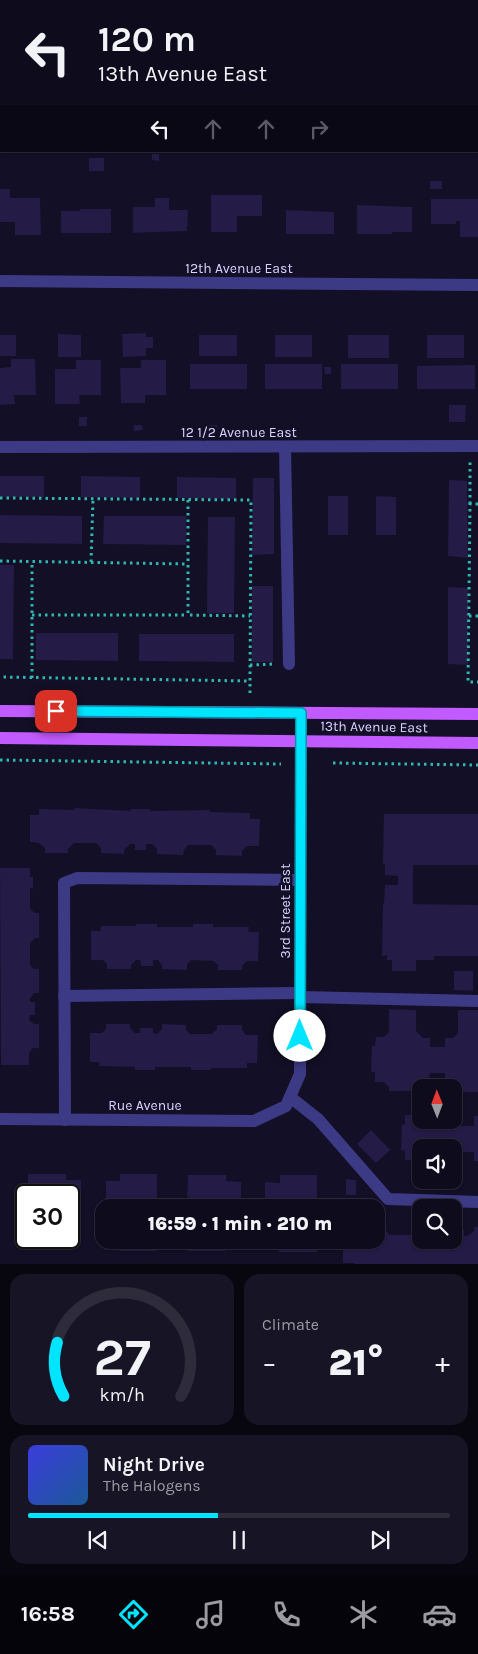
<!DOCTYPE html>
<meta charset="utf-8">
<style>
body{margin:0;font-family:Karla,sans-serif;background:#171425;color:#f1f3f6;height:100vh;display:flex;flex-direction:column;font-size:19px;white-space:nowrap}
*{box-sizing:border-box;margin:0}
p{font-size:16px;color:#9b9ba3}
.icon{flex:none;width:28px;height:28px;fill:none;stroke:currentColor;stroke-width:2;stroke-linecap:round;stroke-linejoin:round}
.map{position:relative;height:1264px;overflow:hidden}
.sheet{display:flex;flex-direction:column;gap:10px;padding:10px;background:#08060f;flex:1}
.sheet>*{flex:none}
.banner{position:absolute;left:0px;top:0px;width:479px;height:152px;box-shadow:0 1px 4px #0004,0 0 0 1px #2e2b3b;background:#0e0b1c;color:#f1f3f6;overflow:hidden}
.needle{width:32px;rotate:359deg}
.fabs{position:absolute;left:412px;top:1079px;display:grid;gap:10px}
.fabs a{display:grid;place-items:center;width:50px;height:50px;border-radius:10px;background:#0e0b1c;box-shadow:0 1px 4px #0004,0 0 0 1px #2e2b3b;font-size:25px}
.speed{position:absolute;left:15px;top:1184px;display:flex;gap:10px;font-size:25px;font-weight:700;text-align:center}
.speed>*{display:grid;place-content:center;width:65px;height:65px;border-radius:50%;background:#0e0b1c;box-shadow:0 1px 4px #0004,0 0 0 1px #2e2b3b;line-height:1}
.speed .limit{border:2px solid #111;border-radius:8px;background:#fff;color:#111}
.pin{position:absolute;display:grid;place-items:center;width:42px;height:42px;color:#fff;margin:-21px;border-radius:10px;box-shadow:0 2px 8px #0006}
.me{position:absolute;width:55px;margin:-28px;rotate:0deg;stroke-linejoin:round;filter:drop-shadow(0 0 4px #0008)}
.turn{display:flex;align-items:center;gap:18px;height:105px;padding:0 15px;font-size:22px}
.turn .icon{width:65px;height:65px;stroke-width:2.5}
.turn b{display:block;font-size:35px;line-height:42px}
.lanes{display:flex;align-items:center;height:48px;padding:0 15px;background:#0003;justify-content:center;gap:25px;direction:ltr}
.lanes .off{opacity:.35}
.big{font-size:38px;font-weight:800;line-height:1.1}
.sheet .tile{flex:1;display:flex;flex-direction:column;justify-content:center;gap:8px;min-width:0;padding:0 18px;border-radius:15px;background:#171425}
.sheet .dial{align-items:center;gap:0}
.dial svg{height:130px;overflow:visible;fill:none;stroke:#2e2b3b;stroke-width:7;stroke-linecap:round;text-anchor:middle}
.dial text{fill:#f1f3f6;stroke:none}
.song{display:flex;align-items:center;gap:15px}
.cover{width:60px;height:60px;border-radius:8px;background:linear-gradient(135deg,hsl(240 70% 55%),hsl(210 70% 35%))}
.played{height:5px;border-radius:2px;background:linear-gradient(90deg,#00e5ff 45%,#2e2b3b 45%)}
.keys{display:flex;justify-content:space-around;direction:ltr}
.heat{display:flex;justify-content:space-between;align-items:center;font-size:28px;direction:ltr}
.sheet .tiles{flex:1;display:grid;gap:10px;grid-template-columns:1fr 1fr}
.tile:last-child{grid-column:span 2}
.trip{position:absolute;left:95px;top:1199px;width:290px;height:50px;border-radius:15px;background:#0e0b1c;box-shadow:0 1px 4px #0004,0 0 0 1px #2e2b3b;font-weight:800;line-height:50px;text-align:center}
.menu{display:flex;height:80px;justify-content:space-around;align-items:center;background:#06040b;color:#9b9ba3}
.menu .icon{width:35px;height:35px}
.menu .current{color:#00e5ff}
.menu b{font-size:22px;color:#f1f3f6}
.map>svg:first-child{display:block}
.building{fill:#241b47}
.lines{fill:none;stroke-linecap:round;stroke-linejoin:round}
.path{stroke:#2fb8b0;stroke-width:3;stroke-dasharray:2.5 4;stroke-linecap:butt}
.minor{stroke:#3d3a85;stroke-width:12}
.major{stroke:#c25bff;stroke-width:12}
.route-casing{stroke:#0095a6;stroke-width:12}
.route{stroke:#00e5ff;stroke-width:9}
.labels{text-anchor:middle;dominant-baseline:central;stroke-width:5;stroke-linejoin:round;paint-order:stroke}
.street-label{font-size:14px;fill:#d9d4ff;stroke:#130f26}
</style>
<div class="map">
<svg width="478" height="1264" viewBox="0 0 478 1264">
<rect width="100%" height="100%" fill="#130f26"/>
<!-- building -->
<g class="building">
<path d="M152,154H159V161L152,160Z"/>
<rect x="89" y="158" width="15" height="13"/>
<rect x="430" y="181" width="12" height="8"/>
<path d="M0,189H10V198H40L41,235H15V222H0Z"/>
<path d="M211,195H262V216H237V232H211Z"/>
<path d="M155,198H169V210H188L187,231L133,233V207H155Z"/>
<path d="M431,199H478V237H460V221H456V224H431Z"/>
<path d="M357,205L412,207V232H392V234H357Z"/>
<path d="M80,209H111V233H61V211H80Z"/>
<path d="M286,210L334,212V234H286Z"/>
<path d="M146,333V337H153V348H146V356L123,357L122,334Z"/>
<path d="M58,334L81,335V357H58Z"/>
<rect x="0" y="335" width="16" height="21"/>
<rect x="199" y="335" width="38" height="21"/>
<rect x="275" y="335" width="37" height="22"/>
<rect x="348" y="335" width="41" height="23"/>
<rect x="427" y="335" width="37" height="23"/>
<path d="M11,359H35L36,395H14L15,404L0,405V368L11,367Z"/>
<path d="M76,360H101V395H79L80,404H55V369H76Z"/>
<path d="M141,360H166V395H145V403H121L120,368H141Z"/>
<rect x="190" y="364" width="57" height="25"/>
<rect x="265" y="364" width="57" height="25"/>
<rect x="341" y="364" width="57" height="25"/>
<path d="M475,365V389H417V366Z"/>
<path d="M324,367H331V374H325Z"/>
<path d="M449,405H466L465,422H449Z"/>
<rect x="79" y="417" width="8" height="9"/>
<path d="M134,425H142L143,430L134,431Z"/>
<rect x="207" y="425" width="10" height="6"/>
<rect x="0" y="476" width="44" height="21"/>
<path d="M81,476L140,477V498L81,497Z"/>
<path d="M177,477L236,478V499L177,498Z"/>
<path d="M253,478H274V554L252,555Z"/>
<path d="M449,480L467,481L468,558L448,556Z"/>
<rect x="328" y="496" width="20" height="39"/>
<path d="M376,496L396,497V535H376Z"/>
<path d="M0,515L82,516V544L0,543Z"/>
<path d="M104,516H186V545L103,544Z"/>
<path d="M208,517H235L234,613H207Z"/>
<path d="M0,565H14L13,659H0Z"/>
<rect x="252" y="586" width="21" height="76"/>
<path d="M448,587L468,588V665L448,664Z"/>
<path d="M36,633H118V661L36,660Z"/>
<path d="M139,634H234V662L139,661Z"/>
<path d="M75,808L131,811V809H150V811L210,810V812L250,813V819H260L259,846H247L242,851V856L216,855V850L211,845H188L184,850L183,855L157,854V849L152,844H146V850H135V844H130L124,850V854L101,853V848L96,843H74L68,849V853H45V848L39,843L30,842V815H39V809L75,810Z"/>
<path d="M384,814H478V865H413V904L478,905V956H434V960H416V971H392V960H387V955L382,956L383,904H384L385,885H398V876L385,875V864H383Z"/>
<path d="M0,868H30V877H33V889L30,888V909L35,913H39V938H35L30,943V965L34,969H39V993H34L30,998V1002H35V1015H30L29,1020L34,1024H39V1048H33L29,1053V1065H1Z"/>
<path d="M136,924H157V927H193V924H213V927H249L248,932H259L258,961H247L242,966V970H218V965L213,961L191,960L187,964V970L162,969V965L158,960H153V966H141L140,960H136L131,965V969H107V964L103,960H91V931H100L101,926H136Z"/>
<path d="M454,971H473V991L454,990Z"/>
<path d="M389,1009L416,1010V1031L423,1038H430V1047H445V1038H453L458,1033V1010H478V1092H457L458,1088L452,1082H445V1073H430L429,1082H421L416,1087V1091H389V1087L384,1082H375V1072H371L372,1046H375L376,1037H384L389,1032Z"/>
<path d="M106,1024H130V1028L135,1033H140V1028H153V1033L157,1034L162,1029V1024L186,1025V1030L190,1034H212L217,1029V1025H242V1030L246,1035H258L257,1063H247V1068H211V1070H191V1067H155V1070H135V1067L99,1066V1062H90V1033H102L106,1029Z"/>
<path d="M421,1108V1120H454V1116H459V1126H474V1116H478V1161H474V1152H459V1161L454,1160V1148H421V1180H445V1188H418L419,1166L413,1160H405V1150L401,1151L402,1124L405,1125V1115H414Z"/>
<path d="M371,1130L390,1150L376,1163L357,1144Z"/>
<path d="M28,1174H66V1180H81V1201H69V1195H28Z"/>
<path d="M120,1174H157V1208H120V1202H106V1181H120Z"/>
<path d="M188,1175H226V1181L241,1182V1202H226V1208H187Z"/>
<path d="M280,1175H317V1208H279L280,1203H265V1182L280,1183Z"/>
<path d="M346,1179L356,1180V1195H346Z"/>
<path d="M69,1207H81V1242H66V1250H27V1238H69Z"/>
<path d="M376,1226H385V1230L390,1235H412L417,1230V1226H421V1240H454V1230H464V1236L469,1235L474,1231V1227H478V1264H354V1263H343V1240H376Z"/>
<path d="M105,1240H157V1251H119L120,1242H105Z"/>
<path d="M187,1240H241V1243H226L225,1251H187Z"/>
<path d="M265,1240H317V1252H279V1243H265Z"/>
</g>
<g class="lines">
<!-- path -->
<g class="path">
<path d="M0,498L251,500L250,681L0,677"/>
<path d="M188,500V615L250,616"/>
<path d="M470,504V461"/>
<path d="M478,504H470L468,682H478"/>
<path d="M0,561L188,564"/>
<path d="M91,562L93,499"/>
<path d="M32,615H188"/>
<path d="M469,616H478"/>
<path d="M250,665L275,664"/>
<path d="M32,678V561"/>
<path d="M250,693V681"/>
<path d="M0,760L281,764"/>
<path d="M333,763L478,765"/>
</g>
<!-- minor -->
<g class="minor">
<path d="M0,12H1"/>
<path d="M0,281L478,285"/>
<path d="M0,447L478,446"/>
<path d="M285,447L289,664"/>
<path d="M64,996L300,993"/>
<path d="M300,997L478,1001"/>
<path d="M290,1097L318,1119L388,1199L478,1202"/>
<path d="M0,1119L254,1121L286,1106L300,1074L301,713"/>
<path d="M65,1120L64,883L77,878L300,880"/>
</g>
<!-- major -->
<g class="major">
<path d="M0,711L478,714"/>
<path d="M0,738L478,743"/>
</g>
</g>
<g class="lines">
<!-- route casing -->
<g class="route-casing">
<path id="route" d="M56,711L301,713L300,1036"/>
</g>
<!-- route -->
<use href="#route" class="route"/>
</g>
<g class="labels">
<!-- street labels -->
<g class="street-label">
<text x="239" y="268">12th Avenue East</text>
<text x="239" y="432">12 1/2 Avenue East</text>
<text transform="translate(374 727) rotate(1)">13th Avenue East</text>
<text transform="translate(285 911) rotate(-90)">3rd Street East</text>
<text x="145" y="1105">Rue Avenue</text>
</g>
</g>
</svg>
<div class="fabs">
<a><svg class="needle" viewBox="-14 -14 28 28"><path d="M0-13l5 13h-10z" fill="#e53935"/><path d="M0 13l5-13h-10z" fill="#9b9ba3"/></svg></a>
<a><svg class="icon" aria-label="sound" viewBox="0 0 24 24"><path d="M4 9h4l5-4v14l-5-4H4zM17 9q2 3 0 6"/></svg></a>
<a><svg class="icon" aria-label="search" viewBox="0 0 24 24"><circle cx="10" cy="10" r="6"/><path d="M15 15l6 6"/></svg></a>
</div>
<div class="speed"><div class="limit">30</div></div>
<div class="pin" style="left:56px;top:711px;background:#d93025"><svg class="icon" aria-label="arrive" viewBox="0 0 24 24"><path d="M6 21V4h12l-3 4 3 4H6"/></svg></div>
<svg class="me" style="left:300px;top:1036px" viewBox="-20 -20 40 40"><circle r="19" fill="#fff"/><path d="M0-13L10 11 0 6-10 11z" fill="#00e5ff"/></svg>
<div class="trip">16:59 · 1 min · 210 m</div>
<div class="banner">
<div class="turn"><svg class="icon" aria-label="left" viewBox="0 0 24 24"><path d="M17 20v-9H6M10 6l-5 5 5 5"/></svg><div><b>120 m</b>13th Avenue East</div></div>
<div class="lanes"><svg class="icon" aria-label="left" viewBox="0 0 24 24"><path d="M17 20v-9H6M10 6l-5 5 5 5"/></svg><svg class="icon off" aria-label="ahead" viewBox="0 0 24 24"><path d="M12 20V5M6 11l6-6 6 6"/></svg><svg class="icon off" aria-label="ahead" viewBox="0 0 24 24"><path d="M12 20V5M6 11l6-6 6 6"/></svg><svg class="icon off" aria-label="right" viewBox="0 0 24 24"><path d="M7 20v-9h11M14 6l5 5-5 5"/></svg></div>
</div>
</div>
<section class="sheet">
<div class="tiles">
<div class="tile dial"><svg viewBox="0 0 100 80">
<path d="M14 69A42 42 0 1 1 86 69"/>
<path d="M14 69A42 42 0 0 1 10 36" stroke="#00e5ff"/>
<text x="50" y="56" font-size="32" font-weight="700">27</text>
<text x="50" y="72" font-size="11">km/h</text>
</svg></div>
<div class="tile"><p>Climate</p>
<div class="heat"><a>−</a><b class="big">21°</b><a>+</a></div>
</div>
<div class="tile">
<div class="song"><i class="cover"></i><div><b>Night Drive</b><p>The Halogens</p></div></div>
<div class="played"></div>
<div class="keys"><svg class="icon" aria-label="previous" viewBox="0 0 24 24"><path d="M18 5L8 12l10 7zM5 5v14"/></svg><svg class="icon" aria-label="pause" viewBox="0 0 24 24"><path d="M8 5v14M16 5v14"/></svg><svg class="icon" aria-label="next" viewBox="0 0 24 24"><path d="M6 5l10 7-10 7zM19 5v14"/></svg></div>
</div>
</div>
</section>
<nav class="menu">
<b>16:58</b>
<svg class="icon current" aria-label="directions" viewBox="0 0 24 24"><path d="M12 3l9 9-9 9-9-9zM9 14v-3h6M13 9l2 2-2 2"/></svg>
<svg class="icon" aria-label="music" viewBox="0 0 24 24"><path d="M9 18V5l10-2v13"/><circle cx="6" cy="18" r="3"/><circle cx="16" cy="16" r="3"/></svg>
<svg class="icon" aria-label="phone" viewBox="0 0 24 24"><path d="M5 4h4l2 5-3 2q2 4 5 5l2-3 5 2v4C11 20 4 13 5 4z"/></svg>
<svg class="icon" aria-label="climate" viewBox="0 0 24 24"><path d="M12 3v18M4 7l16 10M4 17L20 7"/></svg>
<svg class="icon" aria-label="car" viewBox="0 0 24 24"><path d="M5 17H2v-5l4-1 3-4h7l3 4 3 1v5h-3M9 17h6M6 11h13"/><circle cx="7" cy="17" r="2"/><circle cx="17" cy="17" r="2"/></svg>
</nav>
